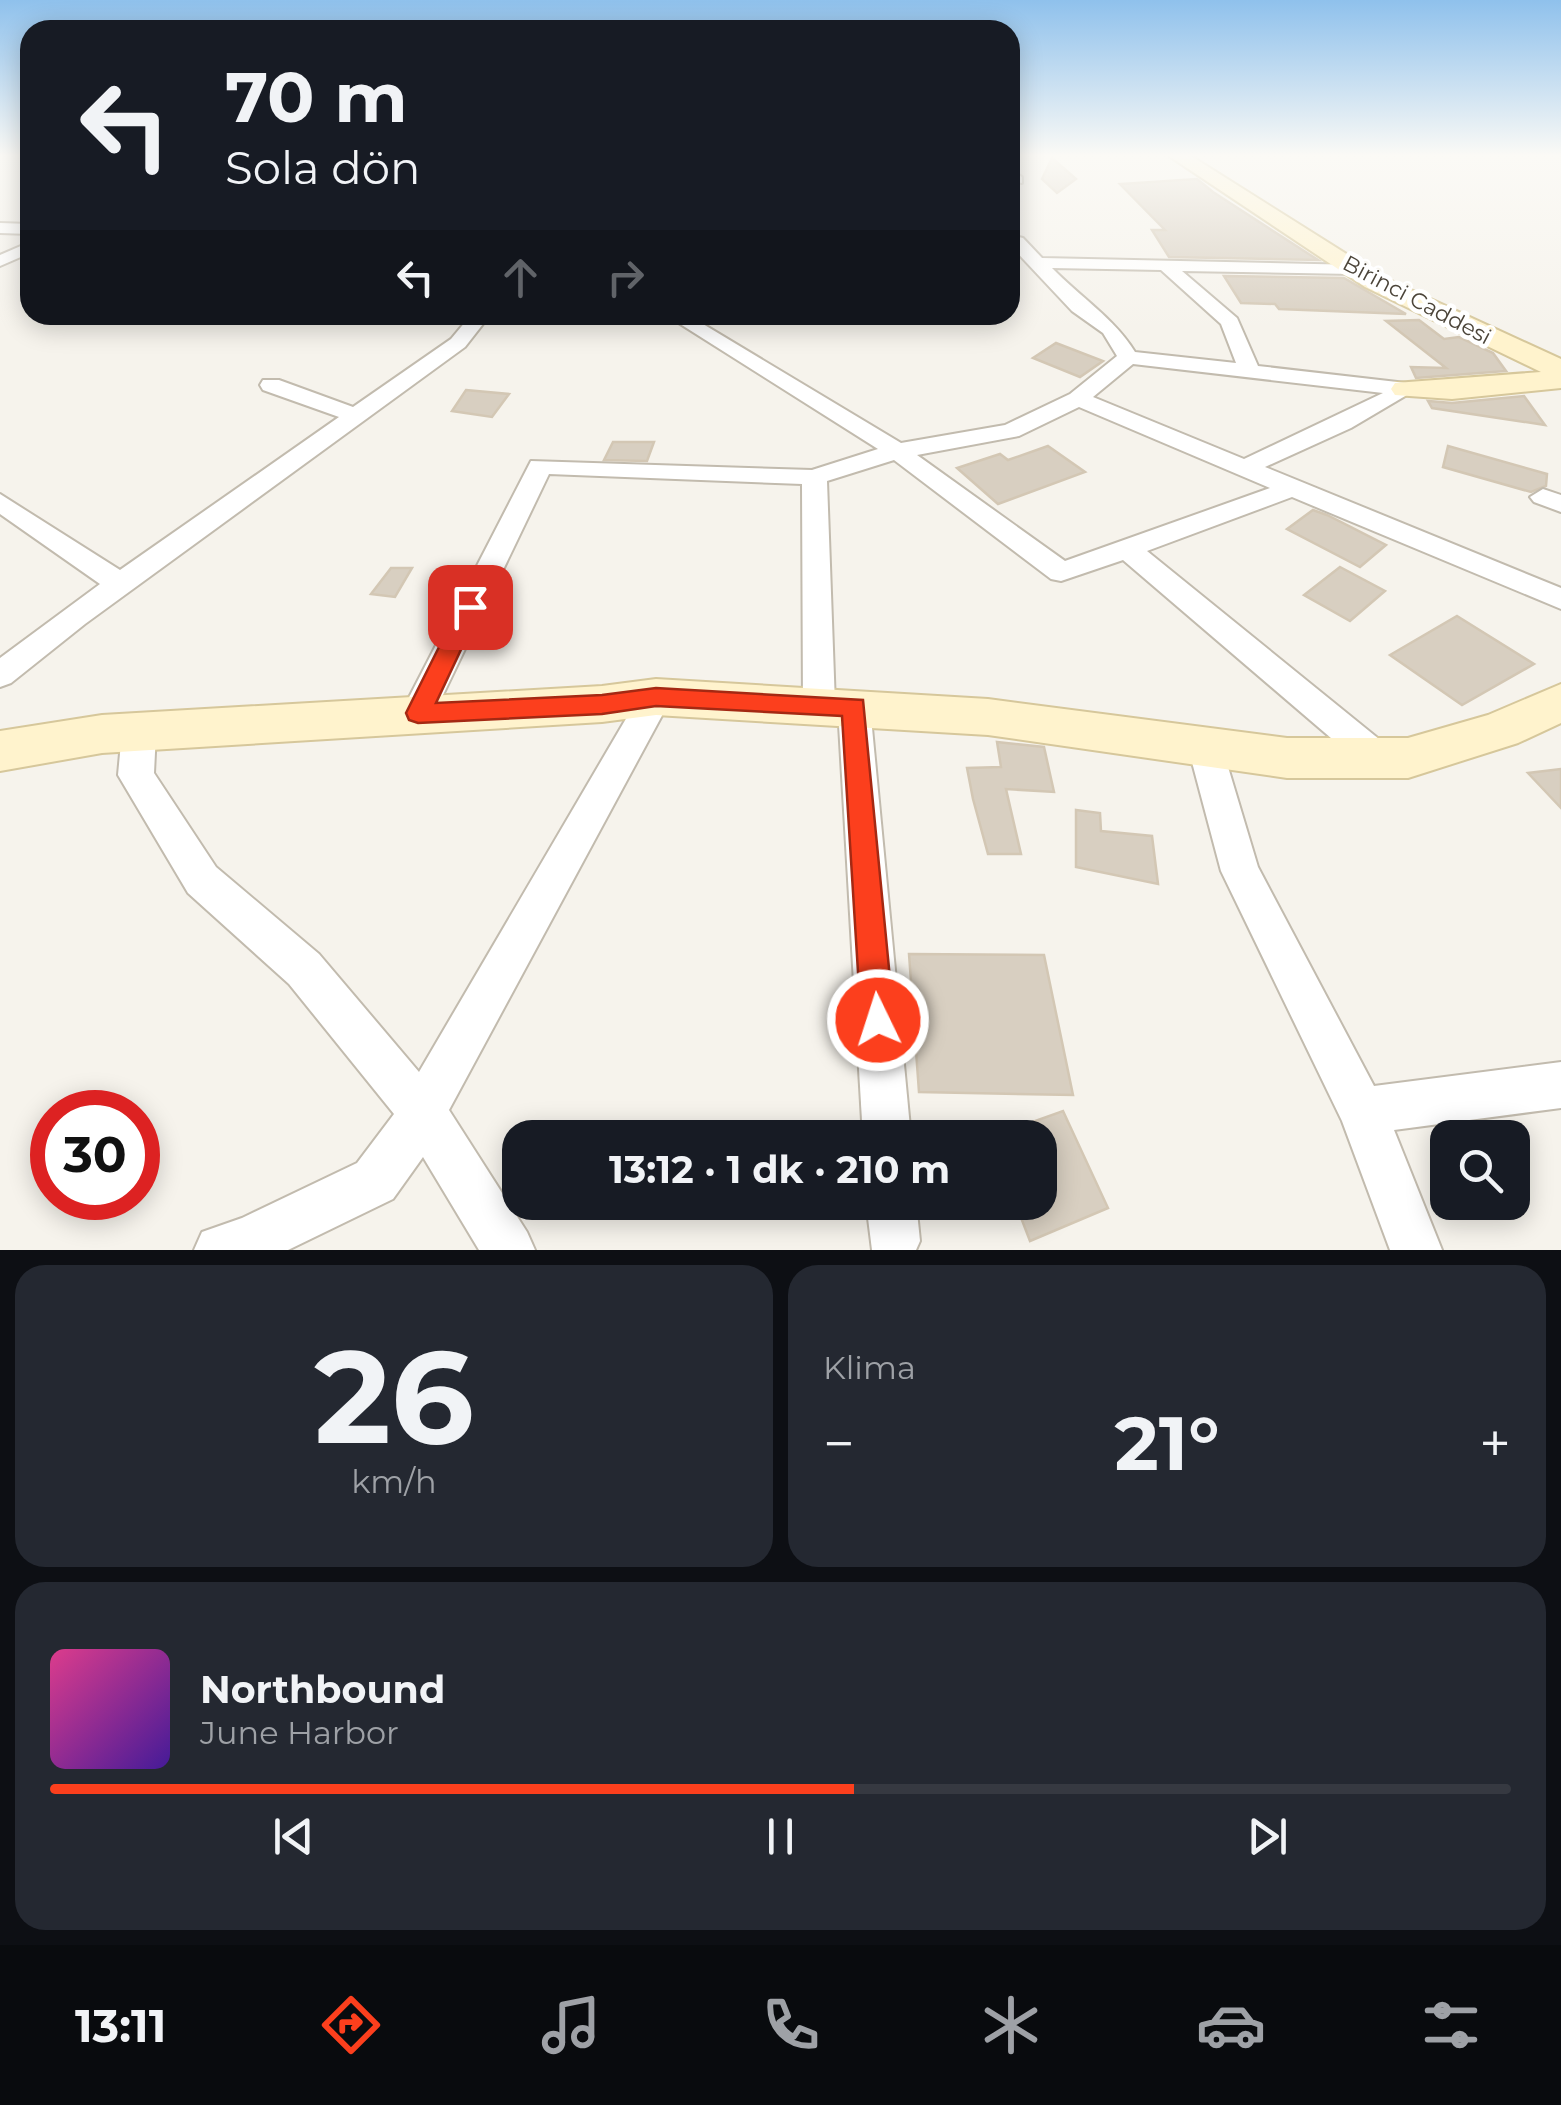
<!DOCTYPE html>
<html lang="tr">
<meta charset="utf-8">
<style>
body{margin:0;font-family:Montserrat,sans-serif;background:#242831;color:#f1f3f6;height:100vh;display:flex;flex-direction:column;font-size:38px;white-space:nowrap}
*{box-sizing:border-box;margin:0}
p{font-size:32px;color:#9ea1a6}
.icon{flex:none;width:55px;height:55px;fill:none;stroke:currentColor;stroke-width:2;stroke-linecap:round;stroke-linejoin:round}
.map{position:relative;height:1250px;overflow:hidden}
.side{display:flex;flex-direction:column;gap:15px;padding:15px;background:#0d0f14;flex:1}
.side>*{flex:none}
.banner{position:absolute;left:20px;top:20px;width:1000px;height:305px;border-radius:30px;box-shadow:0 5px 25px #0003;background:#171b24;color:#f1f3f6;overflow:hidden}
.buttons{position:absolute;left:1430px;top:1120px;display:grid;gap:20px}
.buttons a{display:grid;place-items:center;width:100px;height:100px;border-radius:20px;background:#171b24;box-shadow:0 5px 25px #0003;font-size:50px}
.speed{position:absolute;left:30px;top:1090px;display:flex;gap:20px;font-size:50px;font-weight:700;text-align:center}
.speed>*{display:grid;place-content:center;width:130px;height:130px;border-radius:50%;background:#171b24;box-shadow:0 5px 25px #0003;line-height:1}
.speed .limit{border:15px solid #d22;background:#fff;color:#111}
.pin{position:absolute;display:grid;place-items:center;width:85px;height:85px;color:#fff;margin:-42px;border-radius:20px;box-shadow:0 5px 15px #0006}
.me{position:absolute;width:110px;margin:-55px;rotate:356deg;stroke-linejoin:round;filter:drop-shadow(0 0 8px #0008)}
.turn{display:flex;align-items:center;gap:35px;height:210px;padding:0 40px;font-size:45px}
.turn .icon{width:130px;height:130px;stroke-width:2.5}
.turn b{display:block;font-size:70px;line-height:85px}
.lanes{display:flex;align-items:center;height:95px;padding:0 40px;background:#0003;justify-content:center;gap:50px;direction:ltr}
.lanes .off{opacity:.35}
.big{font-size:75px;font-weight:700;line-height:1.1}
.side .tile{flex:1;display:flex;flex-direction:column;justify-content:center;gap:15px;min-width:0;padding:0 35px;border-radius:30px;background:#242831}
.side .dial{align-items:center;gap:0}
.dial b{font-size:130px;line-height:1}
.song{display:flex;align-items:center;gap:30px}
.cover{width:120px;height:120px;border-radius:15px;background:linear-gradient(135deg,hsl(330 70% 55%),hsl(260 70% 35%))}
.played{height:10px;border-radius:5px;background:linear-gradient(90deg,#fc3f1d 55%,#363941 55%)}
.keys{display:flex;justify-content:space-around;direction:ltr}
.heat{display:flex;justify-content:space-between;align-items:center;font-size:55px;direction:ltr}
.side .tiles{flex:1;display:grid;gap:15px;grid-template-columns:1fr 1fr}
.tile:last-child{grid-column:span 2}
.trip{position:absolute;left:502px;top:1120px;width:555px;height:100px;border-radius:30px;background:#171b24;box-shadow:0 5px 25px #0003;font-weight:700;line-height:100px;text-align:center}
.tabs{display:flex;height:160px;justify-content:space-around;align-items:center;background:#090b0e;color:#9ea1a6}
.tabs .icon{width:70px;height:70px}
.tabs .active{color:#fc3f1d}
.tabs b{font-size:45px;color:#f1f3f6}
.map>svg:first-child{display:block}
.building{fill:#d8cfc1;stroke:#d3c7b4;stroke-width:2.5}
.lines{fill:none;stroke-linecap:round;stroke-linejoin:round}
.street-casing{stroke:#c2bbae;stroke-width:4}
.secondary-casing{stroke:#d6c79b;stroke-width:4}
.street{fill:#fff;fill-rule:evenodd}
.secondary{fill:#fff3cd;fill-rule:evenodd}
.route{fill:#fc3f1d;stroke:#a42913;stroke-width:2.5}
.labels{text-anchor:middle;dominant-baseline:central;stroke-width:9;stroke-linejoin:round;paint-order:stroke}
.far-street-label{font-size:22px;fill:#4b4439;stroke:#fff}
</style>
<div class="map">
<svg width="1561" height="1250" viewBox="0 0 1561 1250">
<rect width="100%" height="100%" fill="#f6f3ec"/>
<!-- building -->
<g class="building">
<path d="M1052,158L1076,179L1057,193L1042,179Z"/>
<path d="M1197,179L1213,192L1318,260L1169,257L1152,230H1165L1120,184Z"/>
<path d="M1224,276L1344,278L1406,314L1279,309L1275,304L1241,303Z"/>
<path d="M1419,320L1444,339L1459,337L1493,353L1506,371L1416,378L1411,367L1446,368L1386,321Z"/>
<path d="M1056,343L1103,361L1080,377L1033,358Z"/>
<path d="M466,390L509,394L492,417L452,411Z"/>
<path d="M1524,396L1545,425L1432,408L1428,401L1452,403Z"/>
<path d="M613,442H654L647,461L604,460Z"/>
<path d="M1048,446L1085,472L998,504L957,468L1000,454L1008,460Z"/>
<path d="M1448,446L1547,474L1546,486L1531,492L1443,467Z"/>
<path d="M1313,510L1327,515L1386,545L1360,567L1287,529Z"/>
<path d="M1340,567L1385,591L1350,621L1304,595Z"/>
<path d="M391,568H412L395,597L371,594Z"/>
<path d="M1457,616L1534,664L1462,705L1390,655Z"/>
<path d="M997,742L1044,747L1054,792L1006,789L1021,854H988L973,799L967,768L1001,767Z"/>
<path d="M1561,769V808L1528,773Z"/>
<path d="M1076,810L1100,813L1101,831L1152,836L1158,884L1076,867Z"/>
<path d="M909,954L1044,955L1073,1095L919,1092Z"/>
<path d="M1063,1111L1108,1208L1030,1241L1015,1202H1040V1138L996,1135Z"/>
</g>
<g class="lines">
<!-- street casing -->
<g class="street-casing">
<g id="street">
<path d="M1010,170L1022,177V183L1010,181Z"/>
<path d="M0,223L30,224V234L0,233Z"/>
<path d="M1010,235L1023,238L1042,258L1359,265V273L1353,274L1182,271L1237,318L1258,366L1406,383L1417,389L1351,428L1265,467L1561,588V609L1292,497L1147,551L1390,748L1395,758L1390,768L1378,772L1366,768L1123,560L1061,581L1051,579L894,460L827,481L835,705L831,714L819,718L807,714L803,705L802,484L549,474L430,722L418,726L406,722L401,713L531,461L812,470L878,449L666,315H688L901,443L1005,425L1070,394L1117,356L1103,333L1072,311L1010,245ZM1052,268L1161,270L1221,324L1236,363L1135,352C1114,318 1080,297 1052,268ZM1133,364L1383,393L1244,459L1093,397ZM1079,407L1270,488L1065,561L917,455L1019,436Z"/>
<path d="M30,242V253L0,266V255Z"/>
<path d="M471,315H490L465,347L85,624L11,683L0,687V658L100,584L0,514V494L120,570L339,417L263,390L260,385L263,380H279L353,407L451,339Z"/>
<path d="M1543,489L1561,495V512L1534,502L1530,497Z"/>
<path d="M656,685L668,688L672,697L449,1110L527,1232L535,1250H479L423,1157L393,1199L288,1250H194L202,1232L242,1218L357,1163L394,1114L289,984L188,893L118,775L122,732L127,722L139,719L151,722L156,732L154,773L216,867L319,954L419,1072L644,688Z"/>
<path d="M854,694L866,698L870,707L911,1138H863L838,707L842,698Z"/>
<path d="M1205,733L1217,737L1222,747L1258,867L1374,1086L1561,1062V1108L1394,1130L1442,1250H1390L1342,1121L1221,871L1188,747L1193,737Z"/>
<path d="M866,1202H916L920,1241L916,1250H872Z"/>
</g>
</g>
<!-- secondary casing -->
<g class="secondary-casing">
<g id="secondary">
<path d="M1169,156H1191L1383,277L1561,359V388L1452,399L1395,395L1391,389L1395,383L1541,372L1365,287Z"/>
<path d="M656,679L988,699L1287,738H1408L1488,715L1561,684V723L1518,743L1408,778H1287L988,735L656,715L602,722L102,753L0,771V731L102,715L602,686Z"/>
</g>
</g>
<!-- street -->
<use href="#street" class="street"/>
<!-- secondary -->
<use href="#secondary" class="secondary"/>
</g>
<!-- sky -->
<linearGradient id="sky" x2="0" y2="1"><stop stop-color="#8fc1ec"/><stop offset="0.47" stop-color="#fbfaf6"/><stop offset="1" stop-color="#fbfaf6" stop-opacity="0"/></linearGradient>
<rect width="1561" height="331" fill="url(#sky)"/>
<!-- route -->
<path class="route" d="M470,600L481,607L436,703L602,695L656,688L863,700L894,1020L890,1032L878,1037L866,1032L861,1020L842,716L656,706L602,714L418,723L409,720L406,713L459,607Z"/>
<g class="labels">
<!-- far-street labels -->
<g class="far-street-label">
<text transform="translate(1417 300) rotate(28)">Birinci Caddesi</text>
</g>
</g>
</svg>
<div class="buttons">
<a><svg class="icon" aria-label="search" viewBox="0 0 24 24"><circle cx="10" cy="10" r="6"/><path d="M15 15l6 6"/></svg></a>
</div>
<div class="speed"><div class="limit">30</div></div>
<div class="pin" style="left:470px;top:607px;background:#d93025"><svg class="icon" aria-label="arrive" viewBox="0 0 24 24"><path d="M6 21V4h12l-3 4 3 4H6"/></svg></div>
<svg class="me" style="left:878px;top:1020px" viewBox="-20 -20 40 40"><circle r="17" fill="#fc3f1d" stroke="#fff" stroke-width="3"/><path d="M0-11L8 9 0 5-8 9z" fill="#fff"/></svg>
<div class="trip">13:12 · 1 dk · 210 m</div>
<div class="banner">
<div class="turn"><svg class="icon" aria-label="left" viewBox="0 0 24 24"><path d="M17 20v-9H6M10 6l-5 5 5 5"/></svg><div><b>70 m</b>Sola dön</div></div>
<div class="lanes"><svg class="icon" aria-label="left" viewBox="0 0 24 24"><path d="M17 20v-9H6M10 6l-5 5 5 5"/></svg><svg class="icon off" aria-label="ahead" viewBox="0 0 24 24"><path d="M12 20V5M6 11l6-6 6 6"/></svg><svg class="icon off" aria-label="right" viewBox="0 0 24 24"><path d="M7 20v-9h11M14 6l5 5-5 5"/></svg></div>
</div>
</div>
<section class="side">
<div class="tiles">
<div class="tile dial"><b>26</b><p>km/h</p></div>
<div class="tile"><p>Klima</p>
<div class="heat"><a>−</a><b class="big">21°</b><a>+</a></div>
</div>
<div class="tile">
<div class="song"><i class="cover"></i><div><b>Northbound</b><p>June Harbor</p></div></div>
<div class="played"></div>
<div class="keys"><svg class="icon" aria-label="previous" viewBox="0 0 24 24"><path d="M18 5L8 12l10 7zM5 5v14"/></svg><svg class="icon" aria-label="pause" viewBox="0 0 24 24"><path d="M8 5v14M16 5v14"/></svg><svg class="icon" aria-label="next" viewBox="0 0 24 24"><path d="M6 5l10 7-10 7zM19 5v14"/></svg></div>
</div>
</div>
</section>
<nav class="tabs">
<b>13:11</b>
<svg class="icon active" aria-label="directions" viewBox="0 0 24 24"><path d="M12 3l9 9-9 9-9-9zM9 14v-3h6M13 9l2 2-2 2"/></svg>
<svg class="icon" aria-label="music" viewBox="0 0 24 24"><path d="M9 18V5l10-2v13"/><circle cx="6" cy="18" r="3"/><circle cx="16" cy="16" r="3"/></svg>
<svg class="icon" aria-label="phone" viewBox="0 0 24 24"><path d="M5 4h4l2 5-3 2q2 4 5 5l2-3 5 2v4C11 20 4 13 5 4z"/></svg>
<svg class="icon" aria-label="climate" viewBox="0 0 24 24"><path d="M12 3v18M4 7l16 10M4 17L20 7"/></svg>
<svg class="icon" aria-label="car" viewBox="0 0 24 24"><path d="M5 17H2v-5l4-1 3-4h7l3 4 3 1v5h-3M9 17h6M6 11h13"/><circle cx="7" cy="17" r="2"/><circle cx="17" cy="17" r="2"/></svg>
<svg class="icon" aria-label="filters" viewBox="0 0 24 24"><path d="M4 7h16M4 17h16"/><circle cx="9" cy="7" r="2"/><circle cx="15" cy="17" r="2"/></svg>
</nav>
